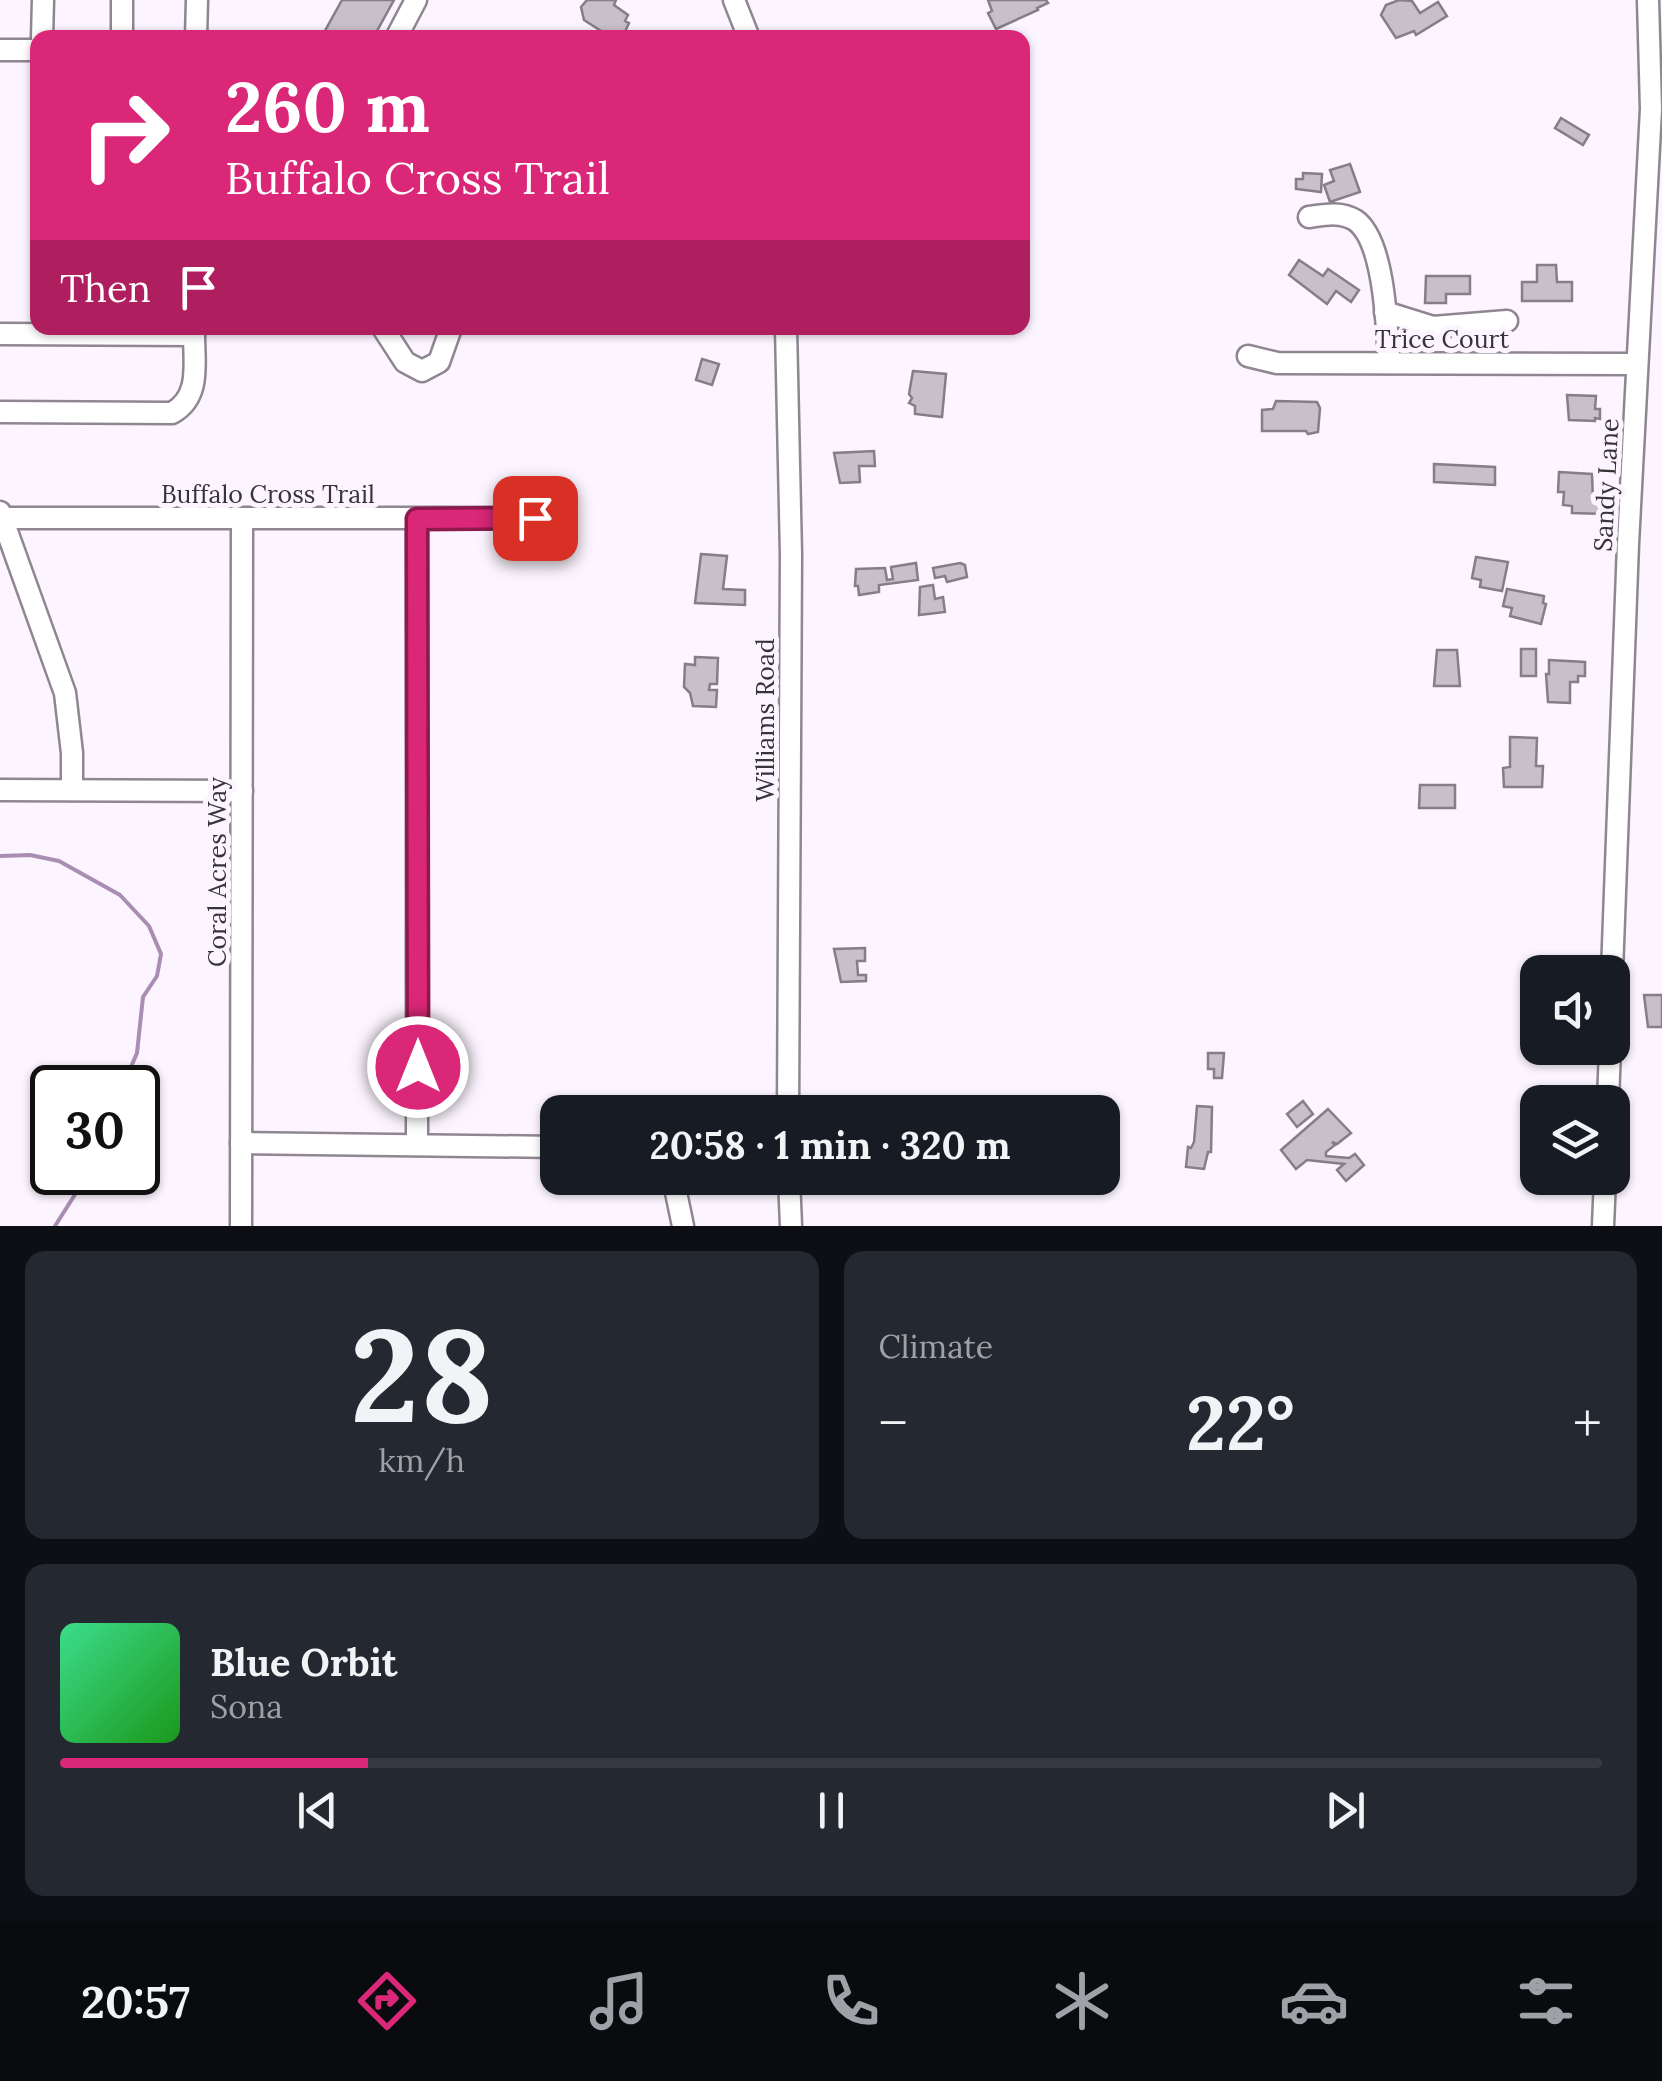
<!DOCTYPE html>
<meta charset="utf-8">
<style>
body{margin:0;font-family:Lora,serif;background:#242831;color:#f1f3f6;height:100vh;display:flex;flex-direction:column;font-size:38px;white-space:nowrap}
*{box-sizing:border-box;margin:0}
p{font-size:32px;color:#9ea1a6}
.icon{flex:none;width:55px;height:55px;fill:none;stroke:currentColor;stroke-width:2;stroke-linecap:round;stroke-linejoin:round}
.map{position:relative;height:1226px;overflow:hidden}
.panel{display:flex;flex-direction:column;gap:25px;padding:25px;background:#0d0f14;flex:1}
.panel>*{flex:none}
.banner{position:absolute;left:30px;top:30px;width:1000px;height:305px;border-radius:20px;box-shadow:0 2px 8px #0004;background:#db2777;color:#fff;overflow:hidden}
.controls{position:absolute;left:1520px;top:955px;display:grid;gap:20px}
.controls a{display:grid;place-items:center;width:110px;height:110px;border-radius:20px;background:#171b24;box-shadow:0 2px 8px #0004;font-size:50px}
.speed{position:absolute;left:30px;top:1065px;display:flex;gap:20px;font-size:50px;font-weight:700;text-align:center}
.speed>*{display:grid;place-content:center;width:130px;height:130px;border-radius:50%;background:#171b24;box-shadow:0 2px 8px #0004;line-height:1}
.speed .limit{border:5px solid #111;border-radius:15px;background:#fff;color:#111}
.pin{position:absolute;display:grid;place-items:center;width:85px;height:85px;color:#fff;margin:-42px;border-radius:20px;box-shadow:0 5px 15px #0006}
.me{position:absolute;width:110px;margin:-55px;rotate:0deg;stroke-linejoin:round;filter:drop-shadow(0 0 8px #0008)}
.turn{display:flex;align-items:center;gap:35px;height:210px;padding:0 30px;font-size:45px}
.turn .icon{width:130px;height:130px;stroke-width:2.5}
.turn b{display:block;font-size:70px;line-height:85px}
.then{display:flex;align-items:center;height:95px;padding:0 30px;background:#0003;gap:20px;font-size:38px}
.big{font-size:75px;font-weight:700;line-height:1.1}
.panel .card{flex:1;display:flex;flex-direction:column;justify-content:center;gap:15px;min-width:0;padding:0 35px;border-radius:20px;background:#242831}
.panel .dial{align-items:center;gap:0}
.dial b{font-size:130px;line-height:1}
.song{display:flex;align-items:center;gap:30px}
.cover{width:120px;height:120px;border-radius:15px;background:linear-gradient(135deg,hsl(150 70% 55%),hsl(120 70% 35%))}
.played{height:10px;border-radius:5px;background:linear-gradient(90deg,#db2777 20%,#363941 20%)}
.keys{display:flex;justify-content:space-around;direction:ltr}
.heat{display:flex;justify-content:space-between;align-items:center;font-size:55px;direction:ltr}
.panel .tiles{flex:1;display:grid;gap:25px;grid-template-columns:1fr 1fr}
.card:last-child{grid-column:span 2}
.trip{position:absolute;left:540px;top:1095px;width:580px;height:100px;border-radius:20px;background:#171b24;box-shadow:0 2px 8px #0004;font-weight:700;line-height:100px;text-align:center}
.tab-bar{display:flex;height:160px;justify-content:space-around;align-items:center;background:#090b0e;color:#9ea1a6}
.tab-bar .icon{width:70px;height:70px}
.tab-bar .active{color:#db2777}
.tab-bar b{font-size:45px;color:#f1f3f6}
.map>svg:first-child{display:block}
.lines{fill:none;stroke-linecap:round;stroke-linejoin:round}
.stream{stroke:#a98db2;stroke-width:4}
.building{fill:#c8bfcb;stroke:#857d88;stroke-width:2.5}
.minor-casing{stroke:#8f8692;stroke-width:25}
.minor{stroke:#fff;stroke-width:20}
.route-casing{stroke:#8e194d;stroke-width:25}
.route{stroke:#db2777;stroke-width:18}
.labels{text-anchor:middle;dominant-baseline:central;stroke-width:10;stroke-linejoin:round;paint-order:stroke}
.street-label{font-size:25px;fill:#373438;stroke:#fcf4fe}
</style>
<div class="map">
<svg width="1662" height="1226" viewBox="0 0 1662 1226">
<rect width="100%" height="100%" fill="#fcf4fe"/>
<g class="lines">
<!-- stream -->
<g class="stream">
<path d="M0,856L30,855L59,861L120,895L149,926L161,954L157,976L143,997L137,1053L122,1088"/>
<path d="M55,1226L76,1193L100,1172"/>
</g>
</g>
<!-- building -->
<g class="building">
<path d="M342,0H394L377,31L387,37L321,38Z"/>
<path d="M587,0H616L614,5L628,15L625,21L629,23L622,38H612L584,20L581,7Z"/>
<path d="M988,0H1046L1048,3L1037,8L1038,10L996,29L988,13L992,11Z"/>
<path d="M1399,0L1412,1L1420,13L1438,2L1447,16L1416,35L1414,31L1396,38L1381,15L1386,5Z"/>
<path d="M1561,118L1589,135L1583,145L1555,128Z"/>
<path d="M1350,164L1360,192L1330,202L1324,185L1334,181L1330,170Z"/>
<path d="M1303,173L1322,174L1321,192L1296,189V179H1303Z"/>
<path d="M1299,260L1323,276L1328,269L1359,290L1351,302L1336,291L1327,304L1289,275Z"/>
<path d="M1537,265H1556L1557,282H1572V301H1522V282H1537Z"/>
<path d="M1426,276H1470V294H1446V303H1425Z"/>
<path d="M702,359L719,364L712,385L696,380Z"/>
<path d="M913,371L946,374L942,417L915,414V406L909,403L912,398L909,394Z"/>
<path d="M1567,395L1596,396L1595,409H1600V419L1595,418V421L1569,420Z"/>
<path d="M1276,401L1317,402L1320,408L1318,432L1308,434L1306,431H1262V410L1273,409Z"/>
<path d="M874,451L875,466H859L860,482L840,483L834,453Z"/>
<path d="M1434,464L1495,467V485L1434,482Z"/>
<path d="M1559,472L1592,474L1593,500H1606L1605,514L1572,513V506L1563,505L1564,492H1558Z"/>
<path d="M701,554L727,556L723,589L745,590V605L695,603Z"/>
<path d="M1476,557L1508,562L1502,591L1480,587L1481,580L1472,578Z"/>
<path d="M916,563L918,580L879,585V592L859,595L858,586H855L856,569L885,568L887,580L893,579L891,567Z"/>
<path d="M960,563L965,565L967,577L947,582L945,576L935,578L933,568Z"/>
<path d="M933,585L935,599L943,597L945,612L919,615L920,587Z"/>
<path d="M1507,589L1544,596L1543,603L1546,604L1541,624L1510,616L1512,608L1503,606Z"/>
<rect x="1521" y="649" width="15" height="27"/>
<path d="M1437,650H1457L1460,686H1434Z"/>
<path d="M695,657L718,658L717,684H710L709,690H717L716,707L693,706L690,693L684,687L685,664L695,665Z"/>
<path d="M1549,660L1585,662V676H1578V682H1570V703L1548,702L1546,674H1549Z"/>
<path d="M1510,737L1537,738L1536,766H1543L1542,787H1504L1503,768L1510,767Z"/>
<path d="M1420,785H1455V808H1419Z"/>
<path d="M865,948V961H857L858,975H866V981L841,982L834,949Z"/>
<path d="M1644,995H1662V1027H1648Z"/>
<path d="M1208,1053H1224L1222,1078H1214V1069H1208Z"/>
<path d="M1303,1101L1313,1114L1297,1127L1287,1114Z"/>
<path d="M1197,1106L1212,1107L1211,1152H1208L1204,1169L1186,1167L1188,1147L1191,1148L1194,1142Z"/>
<path d="M1328,1109L1351,1133L1337,1144L1332,1142L1335,1145L1326,1152V1156L1349,1158L1355,1154L1364,1165L1346,1181L1337,1170L1344,1164L1307,1160L1296,1169L1281,1150Z"/>
</g>
<g class="lines">
<!-- minor casing -->
<g class="minor-casing">
<g id="minor">
<path d="M734,0L749,38"/>
<path d="M42,38L43,0"/>
<path d="M122,38V0"/>
<path d="M196,38L197,0"/>
<path d="M396,38L416,0"/>
<path d="M0,50H38"/>
<path d="M1309,217C1324,215 1340,211 1355,220C1385,240 1387,330 1389,363"/>
<path d="M1385,312L1433,327L1507,321"/>
<path d="M383,328L405,362L422,371L439,362L451,328"/>
<path d="M786,328L791,555L788,1112"/>
<path d="M0,334L194,335"/>
<path d="M1248,356L1277,363L1637,364"/>
<path d="M0,412L172,413C203,396 193,359 194,328"/>
<path d="M0,512L65,693L72,753V790"/>
<path d="M2,518H535"/>
<path d="M417,519V1145"/>
<path d="M0,790L242,791"/>
<path d="M1612,972L1628,544L1651,109L1648,0"/>
<path d="M1608,1102L1610,1048"/>
<path d="M241,1143L558,1147"/>
<path d="M673,1178L683,1226"/>
<path d="M789,1178L791,1226"/>
<path d="M241,1226L242,519"/>
<path d="M1603,1226L1605,1178"/>
</g>
</g>
<!-- minor -->
<use href="#minor" class="minor"/>
</g>
<g class="lines">
<!-- route casing -->
<g class="route-casing">
<path id="route" d="M418,1067L417,519L535,518"/>
</g>
<!-- route -->
<use href="#route" class="route"/>
</g>
<g class="labels">
<!-- street labels -->
<g class="street-label">
<text x="1442" y="339">Trice Court</text>
<text transform="translate(1606 485) rotate(-87)">Sandy Lane</text>
<text x="268" y="494">Buffalo Cross Trail</text>
<text transform="translate(765 720) rotate(-90)">Williams Road</text>
<text transform="translate(217 872) rotate(-90)">Coral Acres Way</text>
</g>
</g>
</svg>
<div class="controls">
<a><svg class="icon" aria-label="sound" viewBox="0 0 24 24"><path d="M4 9h4l5-4v14l-5-4H4zM17 9q2 3 0 6"/></svg></a>
<a><svg class="icon" aria-label="layers" viewBox="0 0 24 24"><path d="M12 4l9 5-9 5-9-5zM3 14l9 5 9-5"/></svg></a>
</div>
<div class="speed"><div class="limit">30</div></div>
<div class="pin" style="left:535px;top:518px;background:#d93025"><svg class="icon" aria-label="arrive" viewBox="0 0 24 24"><path d="M6 21V4h12l-3 4 3 4H6"/></svg></div>
<svg class="me" style="left:418px;top:1067px" viewBox="-20 -20 40 40"><circle r="17" fill="#db2777" stroke="#fff" stroke-width="3"/><path d="M0-11L8 9 0 5-8 9z" fill="#fff"/></svg>
<div class="trip">20:58 · 1 min · 320 m</div>
<div class="banner">
<div class="turn"><svg class="icon" aria-label="right" viewBox="0 0 24 24"><path d="M7 20v-9h11M14 6l5 5-5 5"/></svg><div><b>260 m</b>Buffalo Cross Trail</div></div>
<div class="then">Then<svg class="icon" aria-label="arrive" viewBox="0 0 24 24"><path d="M6 21V4h12l-3 4 3 4H6"/></svg></div>
</div>
</div>
<section class="panel">
<div class="tiles">
<div class="card dial"><b>28</b><p>km/h</p></div>
<div class="card"><p>Climate</p>
<div class="heat"><a>−</a><b class="big">22°</b><a>+</a></div>
</div>
<div class="card">
<div class="song"><i class="cover"></i><div><b>Blue Orbit</b><p>Sona</p></div></div>
<div class="played"></div>
<div class="keys"><svg class="icon" aria-label="previous" viewBox="0 0 24 24"><path d="M18 5L8 12l10 7zM5 5v14"/></svg><svg class="icon" aria-label="pause" viewBox="0 0 24 24"><path d="M8 5v14M16 5v14"/></svg><svg class="icon" aria-label="next" viewBox="0 0 24 24"><path d="M6 5l10 7-10 7zM19 5v14"/></svg></div>
</div>
</div>
</section>
<nav class="tab-bar">
<b>20:57</b>
<svg class="icon active" aria-label="directions" viewBox="0 0 24 24"><path d="M12 3l9 9-9 9-9-9zM9 14v-3h6M13 9l2 2-2 2"/></svg>
<svg class="icon" aria-label="music" viewBox="0 0 24 24"><path d="M9 18V5l10-2v13"/><circle cx="6" cy="18" r="3"/><circle cx="16" cy="16" r="3"/></svg>
<svg class="icon" aria-label="phone" viewBox="0 0 24 24"><path d="M5 4h4l2 5-3 2q2 4 5 5l2-3 5 2v4C11 20 4 13 5 4z"/></svg>
<svg class="icon" aria-label="climate" viewBox="0 0 24 24"><path d="M12 3v18M4 7l16 10M4 17L20 7"/></svg>
<svg class="icon" aria-label="car" viewBox="0 0 24 24"><path d="M5 17H2v-5l4-1 3-4h7l3 4 3 1v5h-3M9 17h6M6 11h13"/><circle cx="7" cy="17" r="2"/><circle cx="17" cy="17" r="2"/></svg>
<svg class="icon" aria-label="filters" viewBox="0 0 24 24"><path d="M4 7h16M4 17h16"/><circle cx="9" cy="7" r="2"/><circle cx="15" cy="17" r="2"/></svg>
</nav>
